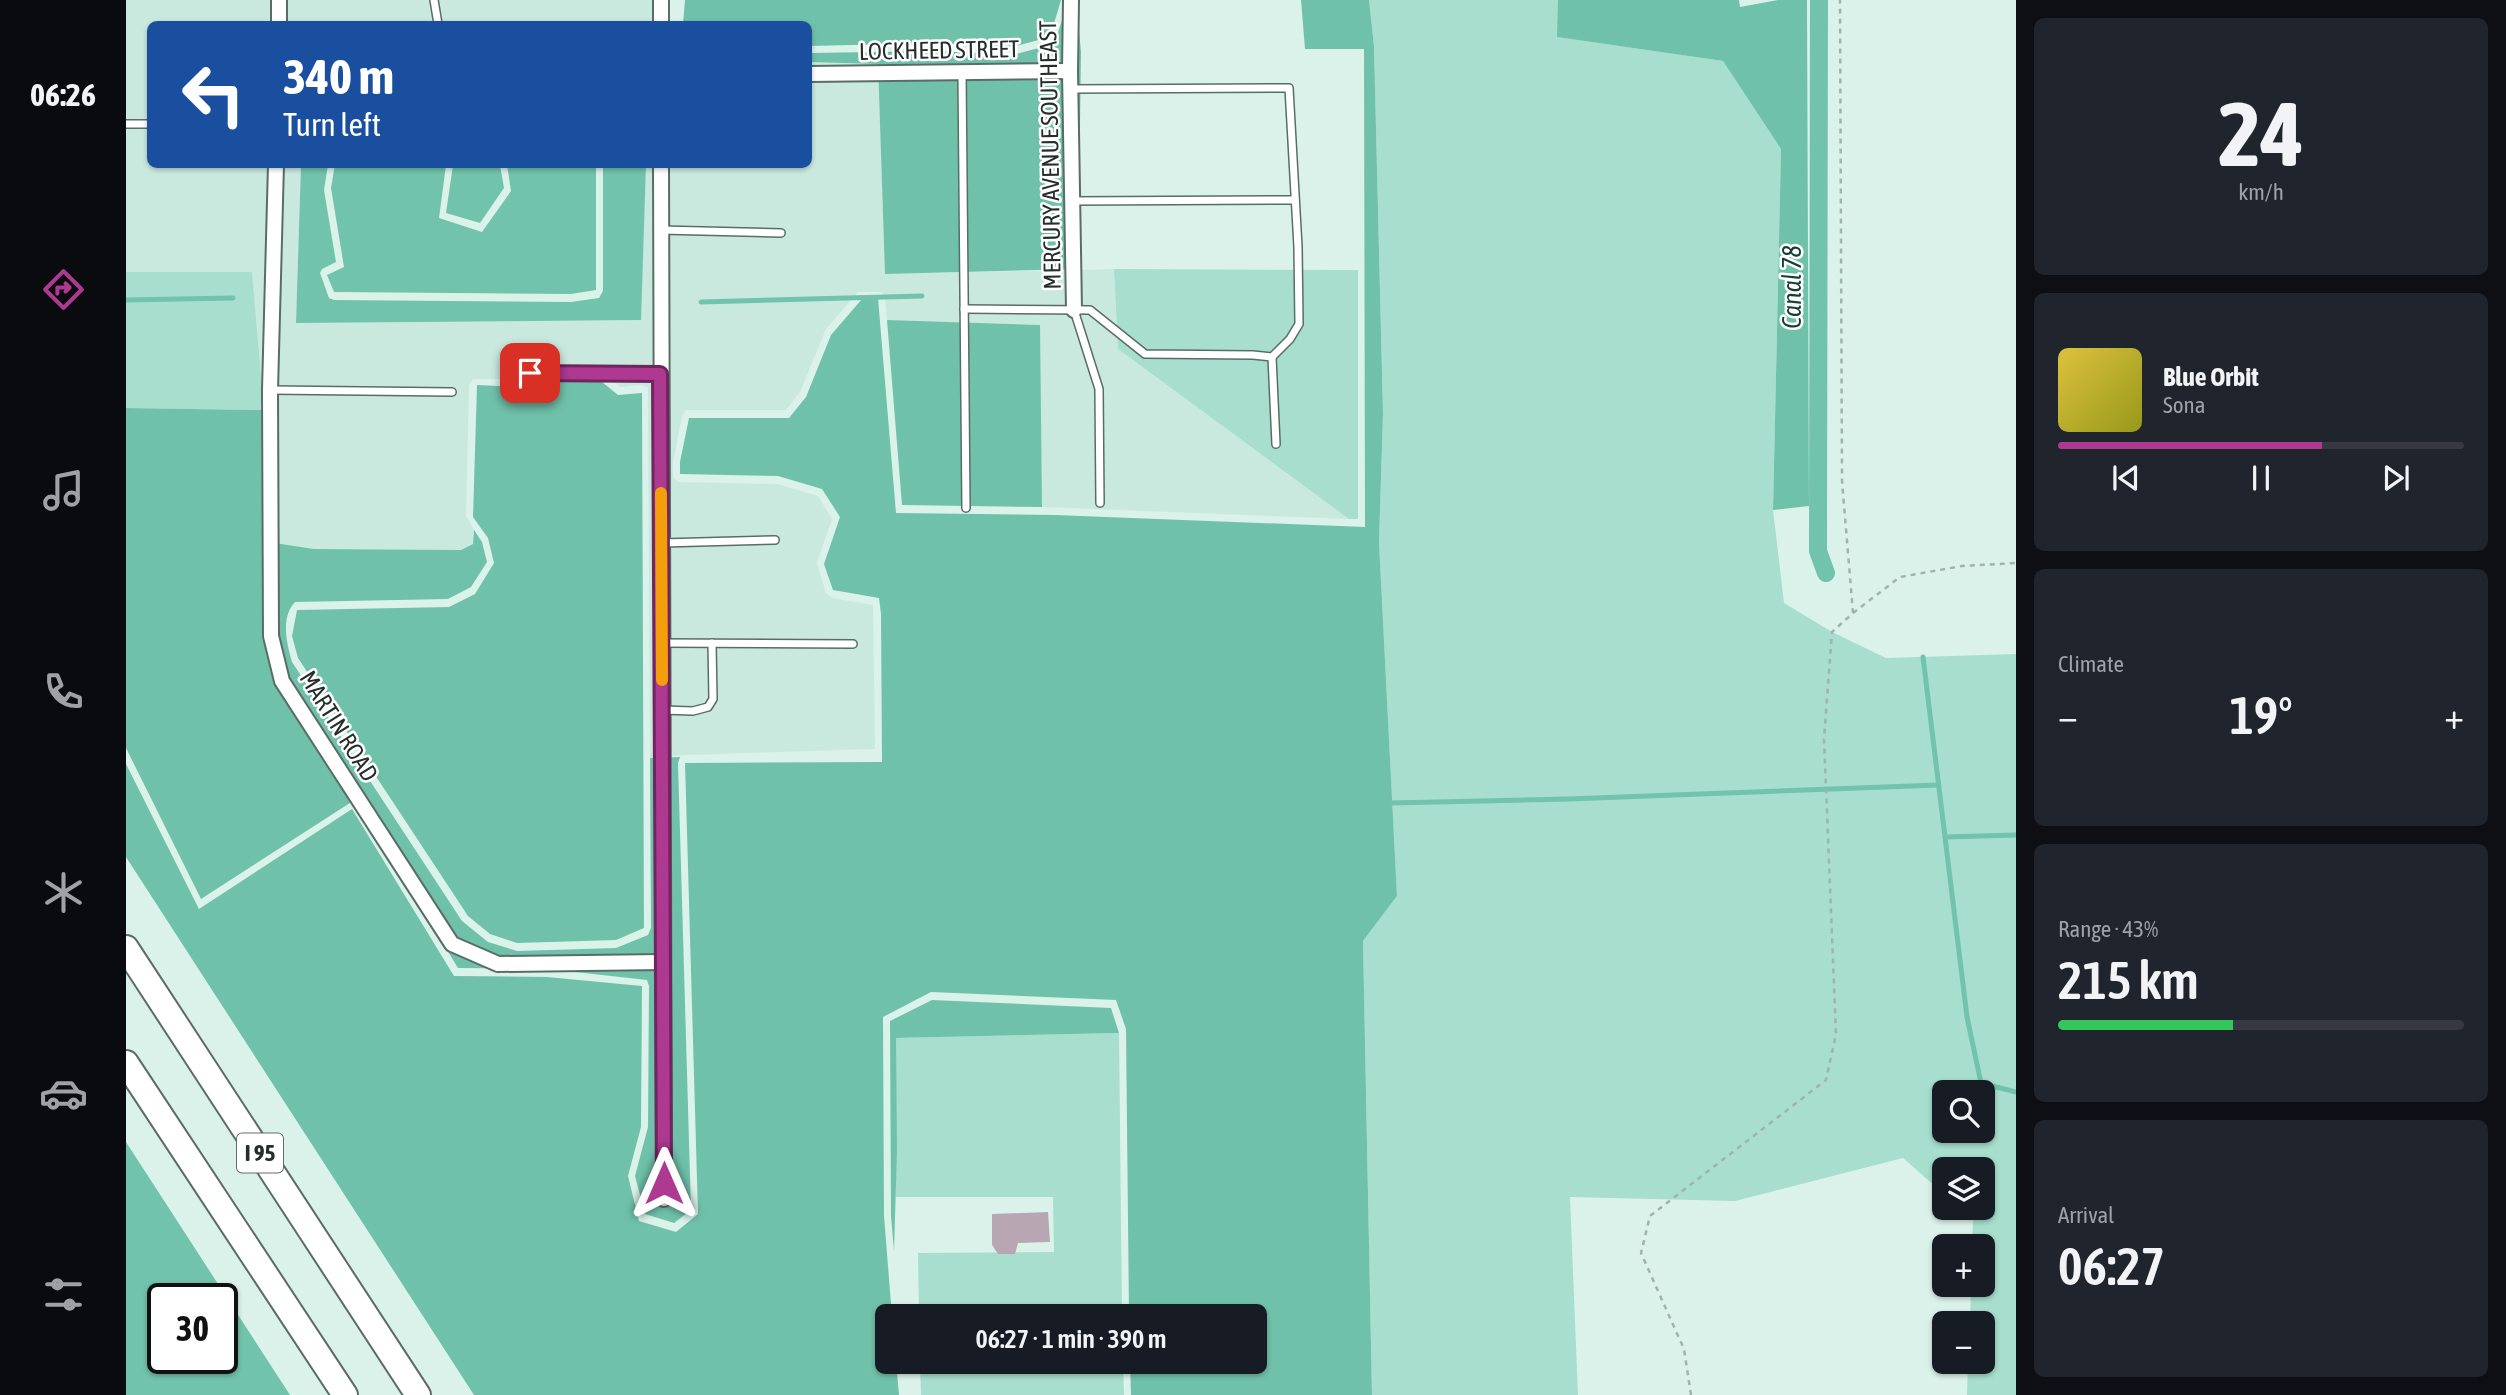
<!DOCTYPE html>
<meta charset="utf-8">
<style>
body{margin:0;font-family:"Asap Condensed",sans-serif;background:#20242c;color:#f1f3f6;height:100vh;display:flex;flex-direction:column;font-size:26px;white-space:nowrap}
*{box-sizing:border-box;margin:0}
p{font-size:23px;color:#9ea1a6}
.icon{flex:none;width:38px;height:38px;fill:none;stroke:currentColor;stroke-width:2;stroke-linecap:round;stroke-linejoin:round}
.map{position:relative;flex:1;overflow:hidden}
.panel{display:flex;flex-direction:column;gap:18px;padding:18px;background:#0d0f14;width:490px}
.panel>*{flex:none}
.banner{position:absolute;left:21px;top:21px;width:665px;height:147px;border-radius:10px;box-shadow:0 2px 5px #0004;background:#1a4fa0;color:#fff;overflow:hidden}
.tools{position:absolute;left:1806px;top:1080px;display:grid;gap:14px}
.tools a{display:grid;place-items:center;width:63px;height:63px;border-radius:10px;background:#171b24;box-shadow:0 2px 5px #0004;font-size:35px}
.speed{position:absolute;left:21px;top:1283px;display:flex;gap:14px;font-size:35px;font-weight:700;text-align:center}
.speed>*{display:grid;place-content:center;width:91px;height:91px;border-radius:50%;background:#171b24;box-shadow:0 2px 5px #0004;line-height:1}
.speed .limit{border:4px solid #111;border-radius:10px;background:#fff;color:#111}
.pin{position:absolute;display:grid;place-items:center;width:60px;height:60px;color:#fff;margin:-30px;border-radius:14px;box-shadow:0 4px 10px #0006}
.me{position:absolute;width:77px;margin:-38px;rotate:0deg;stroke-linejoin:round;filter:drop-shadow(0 0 5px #0008)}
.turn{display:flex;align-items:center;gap:24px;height:147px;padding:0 21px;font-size:32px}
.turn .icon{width:91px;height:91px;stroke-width:2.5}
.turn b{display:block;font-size:49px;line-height:60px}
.big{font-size:52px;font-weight:600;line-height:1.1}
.panel .card{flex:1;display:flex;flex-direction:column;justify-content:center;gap:10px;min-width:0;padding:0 24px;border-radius:10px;background:#20242c}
.panel .dial{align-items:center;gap:0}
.dial b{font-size:91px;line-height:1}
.song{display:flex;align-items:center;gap:21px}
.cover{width:84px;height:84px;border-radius:10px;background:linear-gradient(135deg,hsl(50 70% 55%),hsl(60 70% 35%))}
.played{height:7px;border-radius:4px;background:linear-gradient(90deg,#ad3991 65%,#363941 65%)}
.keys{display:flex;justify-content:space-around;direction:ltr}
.heat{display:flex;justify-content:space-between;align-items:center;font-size:38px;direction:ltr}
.charge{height:10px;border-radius:5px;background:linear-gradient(90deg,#34c759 43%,#363941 0)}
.trip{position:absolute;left:749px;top:1304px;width:392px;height:70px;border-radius:10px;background:#171b24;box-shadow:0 2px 5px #0004;font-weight:600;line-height:70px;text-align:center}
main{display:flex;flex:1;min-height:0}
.tabs{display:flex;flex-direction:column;width:126px;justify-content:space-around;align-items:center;background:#090b0e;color:#9ea1a6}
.tabs .icon{width:49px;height:49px}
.tabs .active{color:#ad3991}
.tabs b{font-size:32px;color:#f1f3f6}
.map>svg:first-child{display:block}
.built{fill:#c9e9de}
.green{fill:#a7decd;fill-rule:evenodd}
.forest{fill:#70c1aa}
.water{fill:#72c3ac;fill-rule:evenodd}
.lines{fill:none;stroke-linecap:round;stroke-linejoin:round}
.stream{stroke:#72c3ac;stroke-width:5}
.canal{stroke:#72c3ac;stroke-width:18}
.building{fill:#b8a7b2}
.service-casing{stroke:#596d66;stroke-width:10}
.minor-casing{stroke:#596d66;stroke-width:18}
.motorway-casing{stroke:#596d66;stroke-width:28}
.path{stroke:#a0b3ac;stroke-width:2.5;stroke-dasharray:5 5;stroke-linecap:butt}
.service{stroke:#fff;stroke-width:7}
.minor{stroke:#fff;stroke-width:14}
.motorway{stroke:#fff;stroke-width:24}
.route-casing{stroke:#70255e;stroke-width:18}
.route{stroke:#ad3991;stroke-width:12}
.slow{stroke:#f59e0b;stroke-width:12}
.labels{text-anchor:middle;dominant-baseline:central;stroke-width:5;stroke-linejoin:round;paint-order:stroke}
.shield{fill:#fff;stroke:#666d6b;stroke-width:2}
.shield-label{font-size:23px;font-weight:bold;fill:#252e2b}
.street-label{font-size:24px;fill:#252e2b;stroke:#fff}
.water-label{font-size:26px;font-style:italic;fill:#183e33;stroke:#fff}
</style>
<main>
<nav class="tabs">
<b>06:26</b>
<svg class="icon active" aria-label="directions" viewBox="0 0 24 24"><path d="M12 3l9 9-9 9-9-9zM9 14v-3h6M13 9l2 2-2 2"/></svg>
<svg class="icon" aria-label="music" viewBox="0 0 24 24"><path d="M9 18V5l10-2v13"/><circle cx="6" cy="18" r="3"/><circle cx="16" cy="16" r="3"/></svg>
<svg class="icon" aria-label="phone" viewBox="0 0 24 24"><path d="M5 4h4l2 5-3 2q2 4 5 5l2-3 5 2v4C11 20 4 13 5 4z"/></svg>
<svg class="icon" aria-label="climate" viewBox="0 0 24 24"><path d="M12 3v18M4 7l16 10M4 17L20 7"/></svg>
<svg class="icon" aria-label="car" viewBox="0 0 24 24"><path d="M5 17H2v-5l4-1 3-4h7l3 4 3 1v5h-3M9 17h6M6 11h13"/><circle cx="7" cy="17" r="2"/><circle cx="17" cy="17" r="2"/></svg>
<svg class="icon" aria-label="filters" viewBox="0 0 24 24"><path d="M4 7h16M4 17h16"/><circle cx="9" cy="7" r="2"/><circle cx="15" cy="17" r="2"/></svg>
</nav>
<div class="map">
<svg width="1890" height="1395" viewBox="0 0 1890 1395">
<rect width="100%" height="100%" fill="#dbf2ea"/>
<!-- built -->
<path class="built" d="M0,0H529L526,24H24V164L175,165L170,323L514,320L520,165L682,164L683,62L752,64L759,274L988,269L992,349L1223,519L916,507L913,325L761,320L759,298L756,292H732L700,329L674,392L660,410H560L556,416L547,462V477L552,482L651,484L692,496L706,519L691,563L700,593L706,598L747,605L749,749L559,755L524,758L522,388L515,385L494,387L473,370L426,362L395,379H347L343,385L340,516L348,530L347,544L335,550L188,549L142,542L138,410L126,272H0Z"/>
<!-- green -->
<g class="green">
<path d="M1243,0H1432V37L1597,61L1655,149L1647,510L1658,603L1706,632L1760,658L1890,654V1395H1841L1842,1362H1857V1323H1844L1845,1285L1857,1284V1246H1846L1847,1220L1833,1208H1857V1169H1818V1194L1777,1158L1609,1201L1444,1197L1452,1395H1246L1237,941L1271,896L1253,542L1257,414L1248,46ZM1818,1092H1857V1130H1818Z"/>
<path d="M988,269L1232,270V519H1223L992,349Z"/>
<path d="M0,272H126L138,410L0,408Z"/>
<path d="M993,1033L996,1316H793L792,1253L928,1252L927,1197H770V1038Z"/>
<path d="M794,1362H997L998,1395H795Z"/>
</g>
<!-- forest -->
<g class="forest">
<path d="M559,0H935L924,37L886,47L811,43L683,46L682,24H557Z"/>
<path d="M950,0L955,52L952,269L759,274L752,64L683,62V53L811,51L886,55L928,44L941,6Z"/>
<path d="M1175,0H1243L1248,46L1257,414L1253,542L1271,896L1237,941L1246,1395H1005L1004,1362H1129V1316H1003L1000,1029L990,1000L805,992L757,1017L758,1216L766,1316H761V1362H770L773,1395H348L0,857V764L73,909L226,809L328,976L421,977L516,986L515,1127L502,1176L513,1221L550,1232L572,1214L559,763L756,762L755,614L753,598L707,590L698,564L714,517L696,489L652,476L554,474V462L563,418H663L680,397L705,335L736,299L752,298L770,513L929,515L1239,527L1238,49H1179Z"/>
<path d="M1432,0H1613L1614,7L1652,0H1681L1683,506L1647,510L1655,149L1597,61L1431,37Z"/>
<path d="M761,320L914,325L916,507L776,505Z"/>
<path d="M425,370L470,377L492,395L516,393L518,928L490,940L391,943L364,934L342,916L172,658L166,636L171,610L323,607L349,594L368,563L362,538L347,517L351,385L397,387Z"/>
<path d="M0,408L138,410L142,542L188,549L335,550L347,544L348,530L356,542L361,562L345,587L322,599L169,602C154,618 161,644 166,662L336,921L362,942L391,951L490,948L522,935L525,928L524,758L554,757L552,763L565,1210L548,1223L519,1214L509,1176L522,1127L523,986L521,980L422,969L332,968L232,804L227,801L75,899L0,748Z"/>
<path d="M806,1000L985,1008L993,1033L770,1038L771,1151L768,1251L765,1216L764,1021Z"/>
</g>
<!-- water -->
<g class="water">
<path d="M209,164L320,165L313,218L356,232L385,191L381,165H470V290L445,294L208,292L201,275L218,267L205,188Z"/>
<path d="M175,165H202L198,190L210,262L196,269L194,273L203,298L208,300L445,302L473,298L477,291V165H520L515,320L170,323Z"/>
<path d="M327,165H374L378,188L354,223L320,213Z"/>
<path d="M0,1142L164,1395H0ZM96,1298V1358H37V1298Z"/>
</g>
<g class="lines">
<!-- stream -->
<g class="stream">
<path d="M0,300L107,298"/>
<path d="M575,302L796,296"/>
<path d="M1797,657L1841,1017L1855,1083L1890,1092"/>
<path d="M1265,803L1442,799L1812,785"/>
<path d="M1819,837L1890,835"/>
</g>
<!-- canal -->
<path class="canal" d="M1693,0L1692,551L1700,573"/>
</g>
<!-- building -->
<path class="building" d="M922,1212L924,1242L892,1243L889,1254H872L866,1245V1214Z"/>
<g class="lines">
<!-- service casing -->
<g class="service-casing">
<g id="service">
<path d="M308,0L312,24"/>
<path d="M836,73L840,508"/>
<path d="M944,89L1163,88L1172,247L1173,324L1164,339L1146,357"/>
<path d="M0,124H24"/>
<path d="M946,201L1169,200"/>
<path d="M535,230L655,233"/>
<path d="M838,309L964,310L1019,354L1127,355L1146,357L1150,444"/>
<path d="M948,310L973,389L974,503"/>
<path d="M404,373L534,374"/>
<path d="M145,390L326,392"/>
<path d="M536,543L649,540"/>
<path d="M536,643L727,644"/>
<path d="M536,710L567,711L582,707L587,699L586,643"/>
</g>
</g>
<!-- minor casing -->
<g class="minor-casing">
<g id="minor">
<path d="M535,0V24"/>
<path d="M945,0L944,71L948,310"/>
<path d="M153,24V0"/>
<path d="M682,74L944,71"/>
<path d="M150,164L144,390L145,636L156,681L326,944L372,964L537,962"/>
<path d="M535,164L538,1199"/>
</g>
</g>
<!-- motorway casing -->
<g class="motorway-casing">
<g id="motorway">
<path d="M0,948L292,1395"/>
<path d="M0,1063L219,1395"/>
</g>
</g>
<!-- path -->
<g class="path">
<path d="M1727,613L1774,577L1836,566L1890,563"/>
<path d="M1565,1395L1558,1349L1515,1253L1524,1216L1700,1080L1710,1034L1698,739L1706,632L1727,613L1716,481L1714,0"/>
</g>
<!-- service -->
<use href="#service" class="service"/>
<!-- minor -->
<use href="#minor" class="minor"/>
<!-- motorway -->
<use href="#motorway" class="motorway"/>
</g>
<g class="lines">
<!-- route casing -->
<g class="route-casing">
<path id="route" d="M404,373L534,374L538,1183"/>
</g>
<!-- route -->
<use href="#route" class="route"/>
<!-- slow -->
<path class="slow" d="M535,493L536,680"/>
</g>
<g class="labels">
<!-- shield labels -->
<rect class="shield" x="111" y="1133.5" width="46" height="39" rx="5"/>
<g class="shield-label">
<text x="134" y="1153">I 95</text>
</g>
<!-- street labels -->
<g class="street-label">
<text transform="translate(813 50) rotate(-1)">LOCKHEED STREET</text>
<text transform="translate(924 155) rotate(-91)">MERCURY AVENUE SOUTHEAST</text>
<text transform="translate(213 726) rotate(58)">MARTIN ROAD</text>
</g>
<!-- water labels -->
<g class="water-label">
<text transform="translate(1666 287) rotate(-90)">Canal 78</text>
</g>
</g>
</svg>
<div class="tools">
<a><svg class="icon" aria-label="search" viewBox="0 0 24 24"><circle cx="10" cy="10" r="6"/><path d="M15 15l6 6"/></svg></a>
<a><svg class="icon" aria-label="layers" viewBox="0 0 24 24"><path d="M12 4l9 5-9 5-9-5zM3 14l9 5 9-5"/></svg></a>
<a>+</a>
<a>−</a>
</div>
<div class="speed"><div class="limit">30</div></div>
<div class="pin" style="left:404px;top:373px;background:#d93025"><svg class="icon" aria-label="arrive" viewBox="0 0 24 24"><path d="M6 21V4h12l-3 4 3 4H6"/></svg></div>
<svg class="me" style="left:538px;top:1183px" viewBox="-20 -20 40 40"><path d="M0-17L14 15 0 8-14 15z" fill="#ad3991" stroke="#fff" stroke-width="4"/></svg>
<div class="trip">06:27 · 1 min · 390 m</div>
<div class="banner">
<div class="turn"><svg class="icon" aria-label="left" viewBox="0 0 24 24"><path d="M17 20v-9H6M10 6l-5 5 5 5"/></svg><div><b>340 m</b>Turn left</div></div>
</div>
</div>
<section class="panel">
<div class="card dial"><b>24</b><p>km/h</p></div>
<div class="card">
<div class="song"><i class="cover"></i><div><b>Blue Orbit</b><p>Sona</p></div></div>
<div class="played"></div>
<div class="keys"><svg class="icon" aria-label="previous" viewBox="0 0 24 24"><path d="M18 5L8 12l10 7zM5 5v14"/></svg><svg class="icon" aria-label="pause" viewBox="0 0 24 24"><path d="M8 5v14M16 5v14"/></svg><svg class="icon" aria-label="next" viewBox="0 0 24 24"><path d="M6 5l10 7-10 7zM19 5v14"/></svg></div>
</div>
<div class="card"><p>Climate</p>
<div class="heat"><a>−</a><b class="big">19°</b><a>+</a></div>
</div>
<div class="card"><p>Range · 43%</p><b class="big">215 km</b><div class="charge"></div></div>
<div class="card"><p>Arrival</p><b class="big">06:27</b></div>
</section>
</main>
